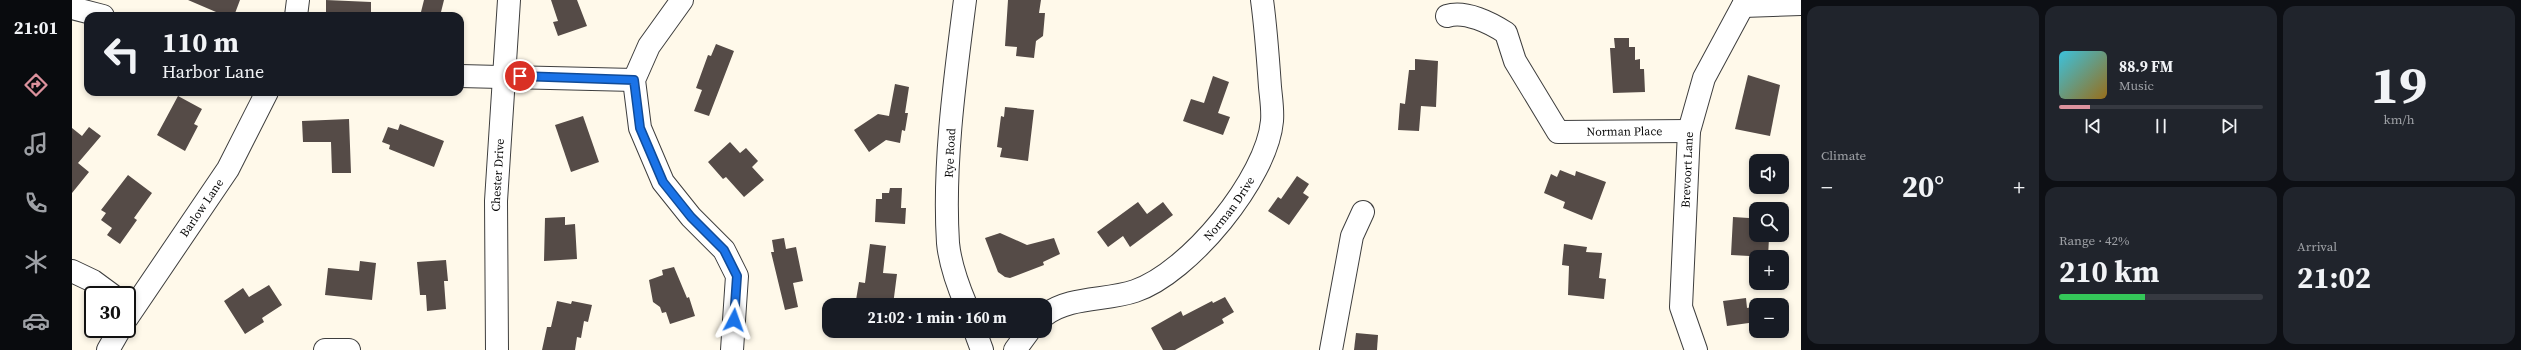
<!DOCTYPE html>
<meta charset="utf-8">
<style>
body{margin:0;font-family:"Source Serif 4",serif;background:#20242c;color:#f1f3f6;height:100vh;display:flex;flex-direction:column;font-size:15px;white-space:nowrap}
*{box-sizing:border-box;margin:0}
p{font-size:13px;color:#9ea1a6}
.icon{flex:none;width:22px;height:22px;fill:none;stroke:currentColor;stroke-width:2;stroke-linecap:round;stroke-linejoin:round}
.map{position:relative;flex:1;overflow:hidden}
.details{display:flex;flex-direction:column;gap:6px;padding:6px;background:#0d0f14;width:720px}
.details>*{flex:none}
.guide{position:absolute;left:12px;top:12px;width:380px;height:84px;border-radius:12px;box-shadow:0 2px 6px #0003;background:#171b24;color:#f1f3f6;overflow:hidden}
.tools{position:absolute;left:1677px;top:154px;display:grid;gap:8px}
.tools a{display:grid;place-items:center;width:40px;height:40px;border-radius:8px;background:#171b24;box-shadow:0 2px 6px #0003;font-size:20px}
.speed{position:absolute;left:12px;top:286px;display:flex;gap:8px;font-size:20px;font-weight:700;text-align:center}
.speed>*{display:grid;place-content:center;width:52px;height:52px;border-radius:50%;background:#171b24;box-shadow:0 2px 6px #0003;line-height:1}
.speed .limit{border:2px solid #111;border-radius:6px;background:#fff;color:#111}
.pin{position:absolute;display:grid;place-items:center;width:34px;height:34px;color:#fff;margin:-17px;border:2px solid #fff;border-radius:50%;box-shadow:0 1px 4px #0007}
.me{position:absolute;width:44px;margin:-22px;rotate:4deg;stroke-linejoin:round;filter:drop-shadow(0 0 3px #0008)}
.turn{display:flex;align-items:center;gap:14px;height:84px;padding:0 12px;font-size:18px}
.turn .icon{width:52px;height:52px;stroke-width:2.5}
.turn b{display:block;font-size:28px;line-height:34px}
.big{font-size:30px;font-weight:700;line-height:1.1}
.details .tile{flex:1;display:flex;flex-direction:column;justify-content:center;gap:6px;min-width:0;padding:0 14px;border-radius:12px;background:#20242c}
.details .dial{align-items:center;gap:0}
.dial b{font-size:52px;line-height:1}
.song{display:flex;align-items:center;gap:12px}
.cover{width:48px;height:48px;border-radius:6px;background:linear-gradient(135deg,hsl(190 70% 55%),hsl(40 70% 35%))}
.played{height:4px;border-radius:2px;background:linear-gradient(90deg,#dc929d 15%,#363941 15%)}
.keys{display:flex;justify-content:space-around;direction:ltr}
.heat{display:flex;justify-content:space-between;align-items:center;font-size:22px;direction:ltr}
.charge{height:6px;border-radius:3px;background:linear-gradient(90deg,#34c759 42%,#363941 0)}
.details .tiles{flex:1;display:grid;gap:6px;grid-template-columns:repeat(3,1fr)}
.tile:first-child{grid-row:span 2}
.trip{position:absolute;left:750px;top:298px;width:230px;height:40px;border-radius:12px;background:#171b24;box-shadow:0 2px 6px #0003;font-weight:700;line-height:40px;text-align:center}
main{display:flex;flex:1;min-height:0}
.dock{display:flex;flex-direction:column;width:72px;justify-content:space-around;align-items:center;background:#090b0e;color:#9ea1a6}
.dock .icon{width:28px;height:28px}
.dock .active{color:#dc929d}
.dock b{font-size:18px;color:#f1f3f6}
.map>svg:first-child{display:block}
.building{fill:#554b47}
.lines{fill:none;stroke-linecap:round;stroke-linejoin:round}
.minor-casing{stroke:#3e3e3e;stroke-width:24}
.minor{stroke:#fff;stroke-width:22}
.route-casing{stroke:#114b97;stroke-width:10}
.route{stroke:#1a73e8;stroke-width:7}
.labels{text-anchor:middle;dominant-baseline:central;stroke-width:4;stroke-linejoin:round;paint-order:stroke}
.street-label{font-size:12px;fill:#0b0b0b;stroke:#fff}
</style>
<main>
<nav class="dock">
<b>21:01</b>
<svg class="icon active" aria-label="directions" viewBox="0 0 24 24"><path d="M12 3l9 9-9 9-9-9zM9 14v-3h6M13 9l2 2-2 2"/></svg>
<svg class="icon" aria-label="music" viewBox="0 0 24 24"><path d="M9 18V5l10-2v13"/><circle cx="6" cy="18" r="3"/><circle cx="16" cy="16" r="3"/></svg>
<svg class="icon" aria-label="phone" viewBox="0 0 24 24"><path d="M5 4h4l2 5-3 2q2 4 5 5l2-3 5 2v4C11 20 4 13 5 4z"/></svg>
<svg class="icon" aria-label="climate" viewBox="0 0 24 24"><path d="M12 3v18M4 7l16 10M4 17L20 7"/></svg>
<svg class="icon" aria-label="car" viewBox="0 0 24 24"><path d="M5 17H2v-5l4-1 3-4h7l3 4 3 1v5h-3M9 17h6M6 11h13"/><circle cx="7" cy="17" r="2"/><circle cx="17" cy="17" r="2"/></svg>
</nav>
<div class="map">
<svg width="1729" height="350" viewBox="0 0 1729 350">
<rect width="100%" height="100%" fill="#fff9ea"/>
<!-- building -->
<g class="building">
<path d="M116,0H168L162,16H142L144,12Z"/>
<path d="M254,0L299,2V16H254Z"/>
<path d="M352,0H372L368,16H348Z"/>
<path d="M479,0H505L515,26L486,36L481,22L486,21Z"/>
<path d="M936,0H969L967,13H973L971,36L964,41L962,58L944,56L945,47L933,46Z"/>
<path d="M1542,38H1557V47H1563V60L1568,59V69H1572L1573,92L1541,93L1538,48H1543Z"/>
<path d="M644,44L662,51L637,116L622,111L630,90L624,88L636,55L639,56Z"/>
<path d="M1343,59L1366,61L1364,107L1349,106L1347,131L1326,130L1328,103L1333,104L1337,70H1343Z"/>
<path d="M1676,75L1708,85L1698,136L1663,129Z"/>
<path d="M1141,76L1157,82L1146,113L1158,117L1151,135L1111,121L1119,99L1132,103Z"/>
<path d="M823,84L837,87L833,113H836L833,131L830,130L828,143L814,140L797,152L782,130L806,114L817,116Z"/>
<path d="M106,96L130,109L122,124L126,126L113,151L85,135Z"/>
<path d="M933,107L962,110L956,161L928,157L930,148L925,147L929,116L932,117Z"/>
<path d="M511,116L527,162L499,172L483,125Z"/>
<path d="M277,119L279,173H260L259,142H231L230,121Z"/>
<path d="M328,124L372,141L362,167L317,149L318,145L310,142L316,127L326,130Z"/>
<path d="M17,127L29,136L6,163L17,172L0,193V128L10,136Z"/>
<path d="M658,142L668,153L674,148L686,161L680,167L692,180L672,197L654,177L651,179L636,162Z"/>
<path d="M1488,170L1503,176L1504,171L1534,182L1520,220L1491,208L1493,202L1472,193L1479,174L1485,177Z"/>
<path d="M56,175L80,193L62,218L65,220L48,244L35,235L40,228L29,220L34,213L29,210Z"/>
<path d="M1225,176L1237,184L1231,193L1237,197L1217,225L1196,211L1206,197L1209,199Z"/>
<path d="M818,188H830L829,208H834L833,224L803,222L804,199H810V193H817Z"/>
<path d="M1066,202L1075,214L1091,202L1101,215L1058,247L1051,236L1036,247L1025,232Z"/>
<path d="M493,217V225L503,224L505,259L472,261L473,218Z"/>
<path d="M1661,217L1677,218V223H1684V235H1687V238H1697L1696,257L1659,255Z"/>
<path d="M928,233L955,245L982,238L988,254L971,262L972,265L938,278L933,277L926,272L913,238Z"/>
<path d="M712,238L714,249L724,247L731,281L721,283L726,307L713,310L699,252H702L700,240Z"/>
<path d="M798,244L814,246L811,273L825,274L821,305L784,300L787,282L793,283Z"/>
<path d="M1492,244L1515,247L1514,252L1530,253L1527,278L1534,279L1532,299L1496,295L1497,266L1490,265Z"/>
<path d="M374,260L376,281H372L374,309L355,311L354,295H348L345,262Z"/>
<path d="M288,261L304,263L300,300L253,295L256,268L287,271Z"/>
<path d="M602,267L615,298L617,297L623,316L598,324L594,312L590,313L588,307L581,302L577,280L591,275L590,270Z"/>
<path d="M197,285L210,305L190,318L192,322L173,334L152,301L171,288L177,297Z"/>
<path d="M1153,297L1162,312L1150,319L1152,323L1103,350H1091L1079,328L1109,311L1111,316L1140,301L1141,303Z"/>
<path d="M1674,298L1675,308L1684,306V322L1655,326L1651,301Z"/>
<path d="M485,301L499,304L500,301L520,305L516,322L512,321L509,338L505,337L503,350H470L475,327H479Z"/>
<path d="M1284,333L1306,335L1305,350H1282Z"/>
</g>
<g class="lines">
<!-- minor casing -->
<g class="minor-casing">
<g id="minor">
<path d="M610,0L577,46L562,80L568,128L591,182L619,217L652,250L665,276L660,350"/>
<path d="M893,0C883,78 871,165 876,243C878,264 886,286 894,305"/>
<path d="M1671,6L1729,4"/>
<path d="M0,8L31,16"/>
<path d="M224,16L226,0"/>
<path id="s1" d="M1375,16C1393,10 1419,23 1434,33L1443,61L1486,132L1617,131"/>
<path d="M388,76L562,80"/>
<path d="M0,271L21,281L40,295"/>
<path id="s2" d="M973,315C998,296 1034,301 1063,291C1117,273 1195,178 1200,121C1201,110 1199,98 1198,87C1196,58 1194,29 1190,0"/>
<path id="s3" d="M55,318L156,169L195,92"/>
<path d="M903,331L910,350"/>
<path d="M36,350L48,329"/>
<path d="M253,350H277"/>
<path id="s4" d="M425,350L424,201L437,0"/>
<path d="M943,350L957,331"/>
<path d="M1259,350L1280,236L1291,212"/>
<path id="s5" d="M1624,350L1609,307L1617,131L1632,78L1674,0"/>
</g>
</g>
<!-- minor -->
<use href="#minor" class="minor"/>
</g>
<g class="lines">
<!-- route casing -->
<g class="route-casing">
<path id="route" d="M448,76L562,80L568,128L591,182L619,217L652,250L665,276L662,320"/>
</g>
<!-- route -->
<use href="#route" class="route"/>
</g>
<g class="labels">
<!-- street labels -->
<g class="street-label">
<text stroke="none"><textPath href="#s1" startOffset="242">Norman Place</textPath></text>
<text transform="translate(878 153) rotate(-87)">Rye Road</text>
<text stroke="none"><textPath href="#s5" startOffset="183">Brevoort Lane</textPath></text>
<text stroke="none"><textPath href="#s4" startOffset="175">Chester Drive</textPath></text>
<text stroke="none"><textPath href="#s3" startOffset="133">Barlow Lane</textPath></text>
<text stroke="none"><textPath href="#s2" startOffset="221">Norman Drive</textPath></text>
</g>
</g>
</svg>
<div class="tools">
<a><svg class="icon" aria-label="sound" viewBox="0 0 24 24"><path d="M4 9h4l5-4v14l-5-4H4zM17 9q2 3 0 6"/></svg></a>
<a><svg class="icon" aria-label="search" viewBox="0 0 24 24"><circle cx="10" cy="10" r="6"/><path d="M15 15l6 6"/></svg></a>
<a>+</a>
<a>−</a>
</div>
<div class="speed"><div class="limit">30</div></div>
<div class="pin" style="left:448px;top:76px;background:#d93025"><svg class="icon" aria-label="arrive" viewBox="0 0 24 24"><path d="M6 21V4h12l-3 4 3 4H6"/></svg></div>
<svg class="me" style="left:662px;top:320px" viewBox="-20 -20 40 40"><path d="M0-17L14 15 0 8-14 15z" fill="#1a73e8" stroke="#fff" stroke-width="4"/></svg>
<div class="trip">21:02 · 1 min · 160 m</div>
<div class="guide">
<div class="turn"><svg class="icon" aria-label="left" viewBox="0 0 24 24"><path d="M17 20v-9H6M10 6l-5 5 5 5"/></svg><div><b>110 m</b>Harbor Lane</div></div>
</div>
</div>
<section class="details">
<div class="tiles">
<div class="tile"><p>Climate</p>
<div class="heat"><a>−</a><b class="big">20°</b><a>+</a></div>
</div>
<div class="tile">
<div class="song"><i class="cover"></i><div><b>88.9 FM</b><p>Music</p></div></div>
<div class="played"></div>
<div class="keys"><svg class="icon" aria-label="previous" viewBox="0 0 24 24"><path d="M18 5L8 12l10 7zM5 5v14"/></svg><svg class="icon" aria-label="pause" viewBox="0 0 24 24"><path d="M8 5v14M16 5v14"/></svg><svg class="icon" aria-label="next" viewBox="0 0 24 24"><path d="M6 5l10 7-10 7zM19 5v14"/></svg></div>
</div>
<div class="tile dial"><b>19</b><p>km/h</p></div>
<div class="tile"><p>Range · 42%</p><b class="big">210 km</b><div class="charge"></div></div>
<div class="tile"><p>Arrival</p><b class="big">21:02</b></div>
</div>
</section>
</main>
